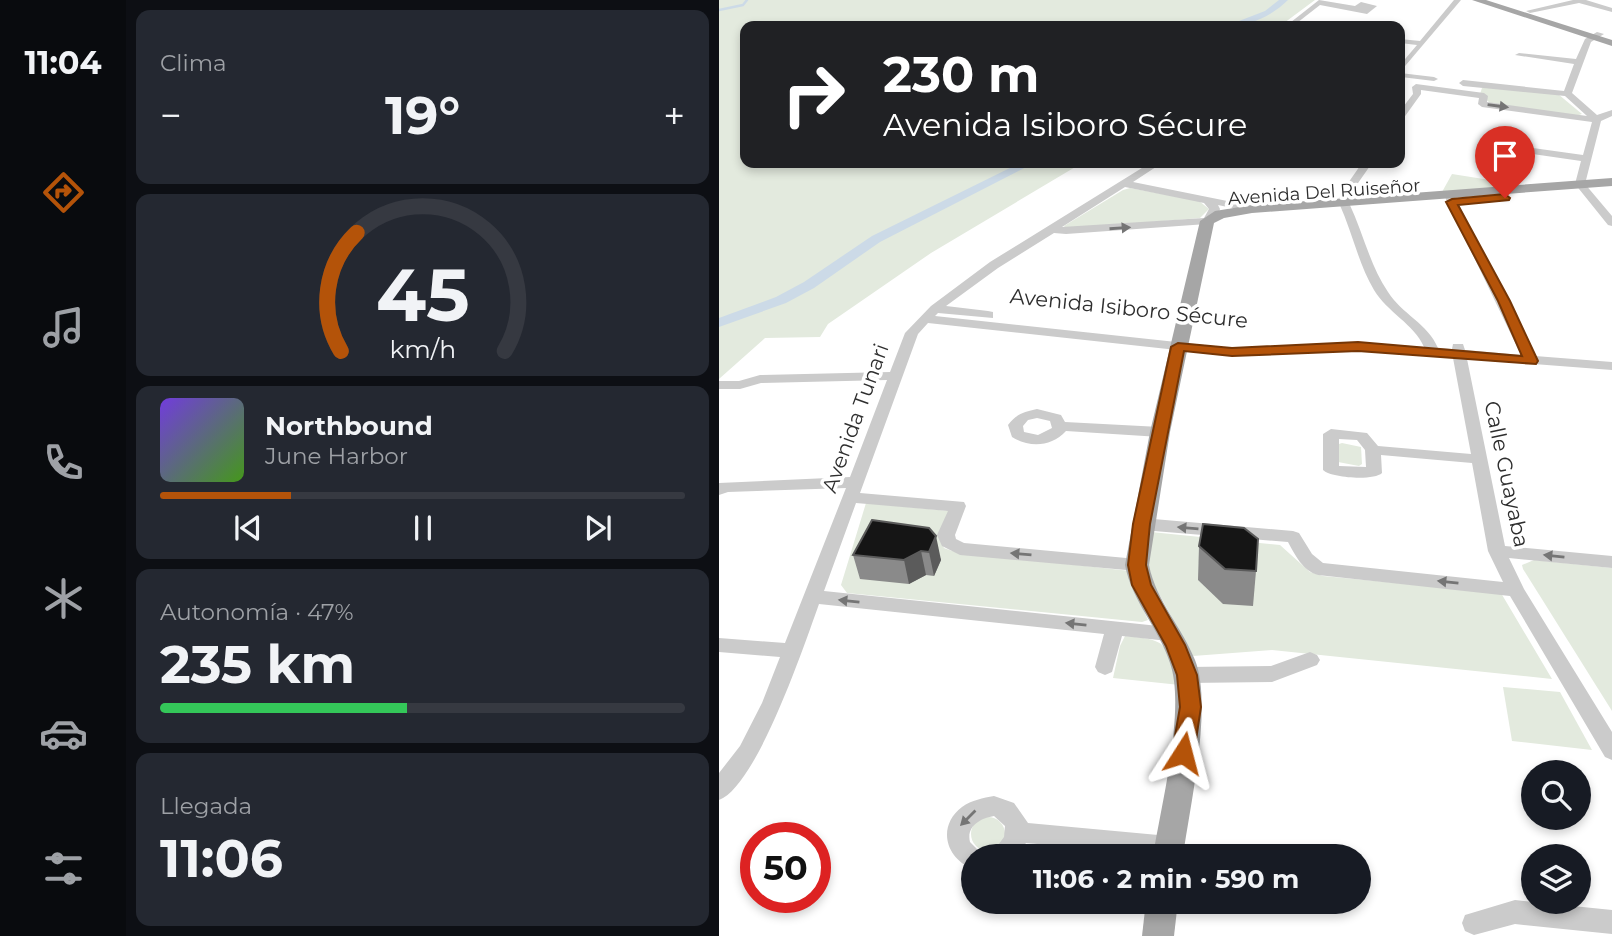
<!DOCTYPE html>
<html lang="es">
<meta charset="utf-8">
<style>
body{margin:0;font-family:Montserrat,sans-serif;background:#242831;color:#f1f3f6;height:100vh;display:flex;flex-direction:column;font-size:26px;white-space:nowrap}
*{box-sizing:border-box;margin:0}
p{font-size:23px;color:#9ea1a6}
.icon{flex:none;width:38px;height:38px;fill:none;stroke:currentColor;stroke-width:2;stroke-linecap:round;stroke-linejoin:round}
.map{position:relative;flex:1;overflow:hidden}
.details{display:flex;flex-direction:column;gap:10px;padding:10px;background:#0d0f14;width:593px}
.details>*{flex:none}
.guide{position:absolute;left:21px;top:21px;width:665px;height:147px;border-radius:14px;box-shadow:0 4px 10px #0003;background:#202124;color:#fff;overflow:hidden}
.tools{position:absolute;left:802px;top:760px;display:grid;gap:14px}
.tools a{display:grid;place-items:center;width:70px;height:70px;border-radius:50%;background:#171b24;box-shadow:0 4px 10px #0003;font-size:35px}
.speed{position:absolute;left:21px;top:822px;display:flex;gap:14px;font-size:35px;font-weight:700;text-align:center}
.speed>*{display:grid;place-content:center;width:91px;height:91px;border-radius:50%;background:#171b24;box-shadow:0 4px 10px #0003;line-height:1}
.speed .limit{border:10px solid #d22;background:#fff;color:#111}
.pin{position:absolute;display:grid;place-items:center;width:60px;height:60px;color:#fff;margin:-72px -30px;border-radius:50% 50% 50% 0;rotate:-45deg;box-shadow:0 0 7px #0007}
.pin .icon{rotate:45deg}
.me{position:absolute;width:77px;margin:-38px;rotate:9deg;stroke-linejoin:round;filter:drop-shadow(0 0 5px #0008)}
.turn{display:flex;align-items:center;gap:24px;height:147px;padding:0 28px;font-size:32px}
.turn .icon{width:91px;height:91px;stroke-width:2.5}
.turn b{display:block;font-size:49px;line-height:60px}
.big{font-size:52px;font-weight:700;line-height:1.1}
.details .card{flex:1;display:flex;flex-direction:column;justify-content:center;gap:10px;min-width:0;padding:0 24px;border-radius:14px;background:#242831}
.details .dial{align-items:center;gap:0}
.dial svg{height:182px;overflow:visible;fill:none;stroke:#363941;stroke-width:7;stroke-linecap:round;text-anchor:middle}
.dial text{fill:#f1f3f6;stroke:none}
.song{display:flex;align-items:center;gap:21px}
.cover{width:84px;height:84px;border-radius:10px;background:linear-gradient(135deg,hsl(260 70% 55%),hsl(100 70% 35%))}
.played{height:7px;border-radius:4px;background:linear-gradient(90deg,#b45309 25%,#363941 25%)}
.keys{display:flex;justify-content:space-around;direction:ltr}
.heat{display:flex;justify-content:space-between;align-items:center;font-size:38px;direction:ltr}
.charge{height:10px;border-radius:5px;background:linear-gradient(90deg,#34c759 47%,#363941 0)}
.trip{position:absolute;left:242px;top:844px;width:410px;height:70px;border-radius:35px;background:#171b24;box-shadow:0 4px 10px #0003;font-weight:700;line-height:70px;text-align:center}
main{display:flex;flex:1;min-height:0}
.menu{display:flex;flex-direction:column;width:126px;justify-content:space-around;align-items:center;background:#090b0e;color:#9ea1a6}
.menu .icon{width:49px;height:49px}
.menu .active{color:#b45309}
.menu b{font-size:32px;color:#f1f3f6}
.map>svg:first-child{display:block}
.green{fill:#e3eade}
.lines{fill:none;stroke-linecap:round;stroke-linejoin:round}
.stream{stroke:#ccdae7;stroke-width:2.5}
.canal{fill:#ccdae7;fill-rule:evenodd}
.minor{fill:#cbcbcb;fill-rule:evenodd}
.major{fill:#a6a6a6;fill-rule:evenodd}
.wall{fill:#8a8a8a}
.shaded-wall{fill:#5b5b5b}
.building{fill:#151515;stroke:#5b5b5b;stroke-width:2}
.oneway{fill:#757575}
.route{fill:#b45309;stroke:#753606;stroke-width:2}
.labels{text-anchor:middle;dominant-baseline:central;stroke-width:7;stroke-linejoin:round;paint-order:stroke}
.far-street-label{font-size:18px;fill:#2e2e2e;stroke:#fff}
.street-label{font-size:21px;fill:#2e2e2e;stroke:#fff}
</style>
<main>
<nav class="menu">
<b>11:04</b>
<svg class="icon active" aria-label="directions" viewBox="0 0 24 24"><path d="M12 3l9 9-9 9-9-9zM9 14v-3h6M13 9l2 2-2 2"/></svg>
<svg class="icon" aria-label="music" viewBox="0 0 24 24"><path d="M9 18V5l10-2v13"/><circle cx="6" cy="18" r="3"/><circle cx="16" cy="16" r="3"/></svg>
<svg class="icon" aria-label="phone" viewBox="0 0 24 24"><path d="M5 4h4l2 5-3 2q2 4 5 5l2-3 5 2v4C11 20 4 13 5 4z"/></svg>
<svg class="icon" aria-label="climate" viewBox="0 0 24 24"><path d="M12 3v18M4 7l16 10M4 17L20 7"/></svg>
<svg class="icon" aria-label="car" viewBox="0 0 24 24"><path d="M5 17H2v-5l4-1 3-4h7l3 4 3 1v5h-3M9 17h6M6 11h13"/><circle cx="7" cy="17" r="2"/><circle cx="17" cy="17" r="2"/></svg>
<svg class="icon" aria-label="filters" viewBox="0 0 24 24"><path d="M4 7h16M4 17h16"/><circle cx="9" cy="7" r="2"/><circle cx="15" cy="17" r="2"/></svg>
</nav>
<section class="details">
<div class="card"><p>Clima</p>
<div class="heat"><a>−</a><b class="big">19°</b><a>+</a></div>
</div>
<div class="card dial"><svg viewBox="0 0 100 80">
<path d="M14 69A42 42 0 1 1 86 69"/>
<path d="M14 69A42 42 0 0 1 21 17" stroke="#b45309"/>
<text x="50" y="56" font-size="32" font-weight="700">45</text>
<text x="50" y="72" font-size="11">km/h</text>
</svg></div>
<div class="card">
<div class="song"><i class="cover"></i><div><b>Northbound</b><p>June Harbor</p></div></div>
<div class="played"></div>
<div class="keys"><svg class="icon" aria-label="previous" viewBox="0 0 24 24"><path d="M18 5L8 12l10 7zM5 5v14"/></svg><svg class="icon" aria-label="pause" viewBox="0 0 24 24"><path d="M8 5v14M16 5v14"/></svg><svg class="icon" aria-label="next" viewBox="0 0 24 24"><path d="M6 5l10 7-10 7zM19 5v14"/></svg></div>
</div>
<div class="card"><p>Autonomía · 47%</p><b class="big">235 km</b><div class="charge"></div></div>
<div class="card"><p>Llegada</p><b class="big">11:06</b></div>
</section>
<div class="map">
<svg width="893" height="936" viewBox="0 0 893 936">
<rect width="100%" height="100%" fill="#fff"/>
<!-- green -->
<g class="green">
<path d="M0,0H596L561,26H26V163H363L212,253L109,324L101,337L46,338L0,379Z"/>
<path d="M773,87L839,94L863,114L857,116L771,103L761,94L763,88Z"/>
<path d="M733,174L808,186L723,192Z"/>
<path d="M411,188L480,201L490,209L481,218L347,229L345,226L404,190Z"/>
<path d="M623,443L642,447L643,464L640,466L619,462L620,444Z"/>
<path d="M147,503L230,511L221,539L225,548L233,551L411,571L413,586L429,620L423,622L128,593L122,585Z"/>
<path d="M432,532L561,545L591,572L604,576L782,593L833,679L553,650L474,656L433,581L429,562Z"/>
<path d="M815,560L893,568V711L804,569L803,565Z"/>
<path d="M406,636C453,640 444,644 461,685L394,678L401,646Z"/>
<path d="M784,687L841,692L873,750L793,741Z"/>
<circle cx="269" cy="834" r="17"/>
</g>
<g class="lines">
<!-- stream -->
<path class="stream" d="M0,10L24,5L28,0"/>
<!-- canal -->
<g class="canal">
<path d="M560,0H569C553,16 529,27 507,26L546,11Z"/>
<path d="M301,163H315L161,242L95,288L67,303L0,327V318L57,297L85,282L153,236Z"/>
</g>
<!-- minor -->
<g class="minor">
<path d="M600,0L636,6L642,2L658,6L648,14L601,5L574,26H567Z"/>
<path d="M735,0H742L681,72V65L698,45L681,43V39L701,41Z"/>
<path d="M854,0H867L893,8V12L860,3L811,13L807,11Z"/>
<path d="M878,32L885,34L872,42L853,93L878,115L893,110V116L882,121L866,184L893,216V226L889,225L856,184L862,161L786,150L781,147L786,144L864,155L873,122L763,107L759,104L760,98L702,90V94L684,119L681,120V111L694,94L693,87L697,84L765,93L769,96L768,102L868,116L846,96L744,86L740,83L744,80L845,91L855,64L796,55L800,53L857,59L866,39Z"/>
<path d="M681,73L715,77L719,79L715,81L682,77Z"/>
<path d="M431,163H443L414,182L533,206L538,209L533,212L499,205L501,209L498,218L488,224L347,234L335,233L279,268L227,306L269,311L274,312V318L219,313L216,316L513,348L639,342L705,347C695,324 668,312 655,290C639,263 633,231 620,203V196L643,163H653L630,196V203C644,232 651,266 669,292C683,314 709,324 719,348L733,349L734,344H744L746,350L802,355L725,195L734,193L816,356L893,362V370L748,359L786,546L893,556V568L790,558L805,589L893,732V760L886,757L791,596L599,575C584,571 576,555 569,542L423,530L415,524L423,518L574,531L580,533L593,554L604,563L784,582L769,551L753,463L662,455L663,473C655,481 612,478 604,470V434L612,429L648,433L659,446L752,454L734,358L639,350L513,356L209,323L199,334L141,493L245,502L247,506L236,535L237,539L245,543L418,559L424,561L427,565L424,569L418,571L241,555L223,546L218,535L229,511L137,503L105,591L449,627L456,629L458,634L456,639L449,641L403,636L393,672L386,675L379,672L376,667L385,634L100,604C86,643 38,786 0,800V773L21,746L43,703L61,657L0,652V638L66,643L127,488L9,492L0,495V483L131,477L168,380L42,383L21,389H0V381H20L41,375L171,372L186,333L212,306L271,262ZM406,187L485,203L490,209L485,218L343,227ZM620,439L638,440L646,450L647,467L620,466Z"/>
<path d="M318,409L342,415L346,422L441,427L449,432L441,437L347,431C332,447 311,448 293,437L289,425C297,414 305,412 318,409ZM318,418L331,421L333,428L319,435L305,432L304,426L309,420Z"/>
<path d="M591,652L598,655L601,660L598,665L553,682L468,683L461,680L458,675L461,670L468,667L552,666Z"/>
<path d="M275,796L295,803L309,823L450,836L458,840L461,847L455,856L307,843L297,856H271L285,837L286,826L275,816C262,818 247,826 251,842L265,856H254V869C226,858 218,826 243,807C253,800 264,798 275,796Z"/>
<path d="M796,900L893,910V934L796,924L755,935L746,931L743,923L746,915Z"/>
</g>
<!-- major -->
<g class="major">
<path d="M753,0H767L893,40V46Z"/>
<path d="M893,178V186L533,213L505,218L495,223L451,432L430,565C437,601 463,627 476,660C494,705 471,805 464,856H434C442,805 467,709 451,663C440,628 413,602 406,565L431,432L481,221L496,211L533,205Z"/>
<path d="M427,901H459L455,936H423Z"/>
</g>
</g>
<!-- wall -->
<g class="wall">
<path d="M210,528L222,560L215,576L207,575L190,584L141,579L134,555Z"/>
<path d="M480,546L537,571L534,606L504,604L479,580Z"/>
</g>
<!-- shaded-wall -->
<g class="shaded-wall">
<path d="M217,536L222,560L215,576L210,552Z"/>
<path d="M202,551L207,575L190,584L185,560Z"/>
</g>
<!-- building -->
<g class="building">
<path d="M153,520L210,528L217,536L210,552L202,551L185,560L134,555Z"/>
<path d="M484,524L525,528L539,539L537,571L506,569L480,546Z"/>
</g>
<!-- one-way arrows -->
<defs><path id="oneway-solid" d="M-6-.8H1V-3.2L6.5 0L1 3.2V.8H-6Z" transform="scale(1.75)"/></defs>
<g class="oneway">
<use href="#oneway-solid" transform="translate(779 106) rotate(8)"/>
<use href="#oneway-solid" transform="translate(401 228) rotate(-4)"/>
<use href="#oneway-solid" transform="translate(469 528) rotate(-175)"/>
<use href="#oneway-solid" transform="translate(302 554) rotate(-175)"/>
<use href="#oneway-solid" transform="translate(835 556) rotate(-174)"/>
<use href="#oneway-solid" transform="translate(729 582) rotate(-174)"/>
<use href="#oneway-solid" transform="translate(130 601) rotate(-174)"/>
<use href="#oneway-solid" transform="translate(357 624) rotate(-174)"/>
<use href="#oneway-solid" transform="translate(249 818) rotate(135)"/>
</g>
<!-- route -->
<path class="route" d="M786,194L791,198L790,200L739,205L791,301L819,361L817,364L639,351L513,356L465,351L431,524L427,565L432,585L466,645L478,675L482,707L475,753L472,760L464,762L457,760L453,753L461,707L458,675L447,646L413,585L409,565L414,524L452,347L459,343L513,348L639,342L803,356L779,301L727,202L733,199Z"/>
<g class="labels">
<!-- far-street labels -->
<g class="far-street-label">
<text transform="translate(605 192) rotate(-4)">Avenida Del Ruiseñor</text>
</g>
<!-- street labels -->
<g class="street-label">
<text transform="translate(410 308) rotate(6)">Avenida Isiboro Sécure</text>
<text transform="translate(136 418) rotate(-70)">Avenida Tunari</text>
<text transform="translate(788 474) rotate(78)">Calle Guayaba</text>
</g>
</g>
</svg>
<div class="tools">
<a><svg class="icon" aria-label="search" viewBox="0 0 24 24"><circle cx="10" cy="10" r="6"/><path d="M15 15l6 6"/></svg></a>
<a><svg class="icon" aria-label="layers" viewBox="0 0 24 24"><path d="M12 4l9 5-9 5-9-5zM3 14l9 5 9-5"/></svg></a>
</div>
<div class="speed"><div class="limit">50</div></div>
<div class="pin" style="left:786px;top:198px;background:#d93025"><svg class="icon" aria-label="arrive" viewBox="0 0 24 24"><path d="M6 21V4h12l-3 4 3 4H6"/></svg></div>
<svg class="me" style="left:464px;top:753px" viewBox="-20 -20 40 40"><path d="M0-17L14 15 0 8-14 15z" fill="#b45309" stroke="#fff" stroke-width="4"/></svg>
<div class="trip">11:06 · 2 min · 590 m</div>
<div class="guide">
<div class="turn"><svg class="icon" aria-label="right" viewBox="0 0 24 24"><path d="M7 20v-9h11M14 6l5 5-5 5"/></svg><div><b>230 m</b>Avenida Isiboro Sécure</div></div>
</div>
</div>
</main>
